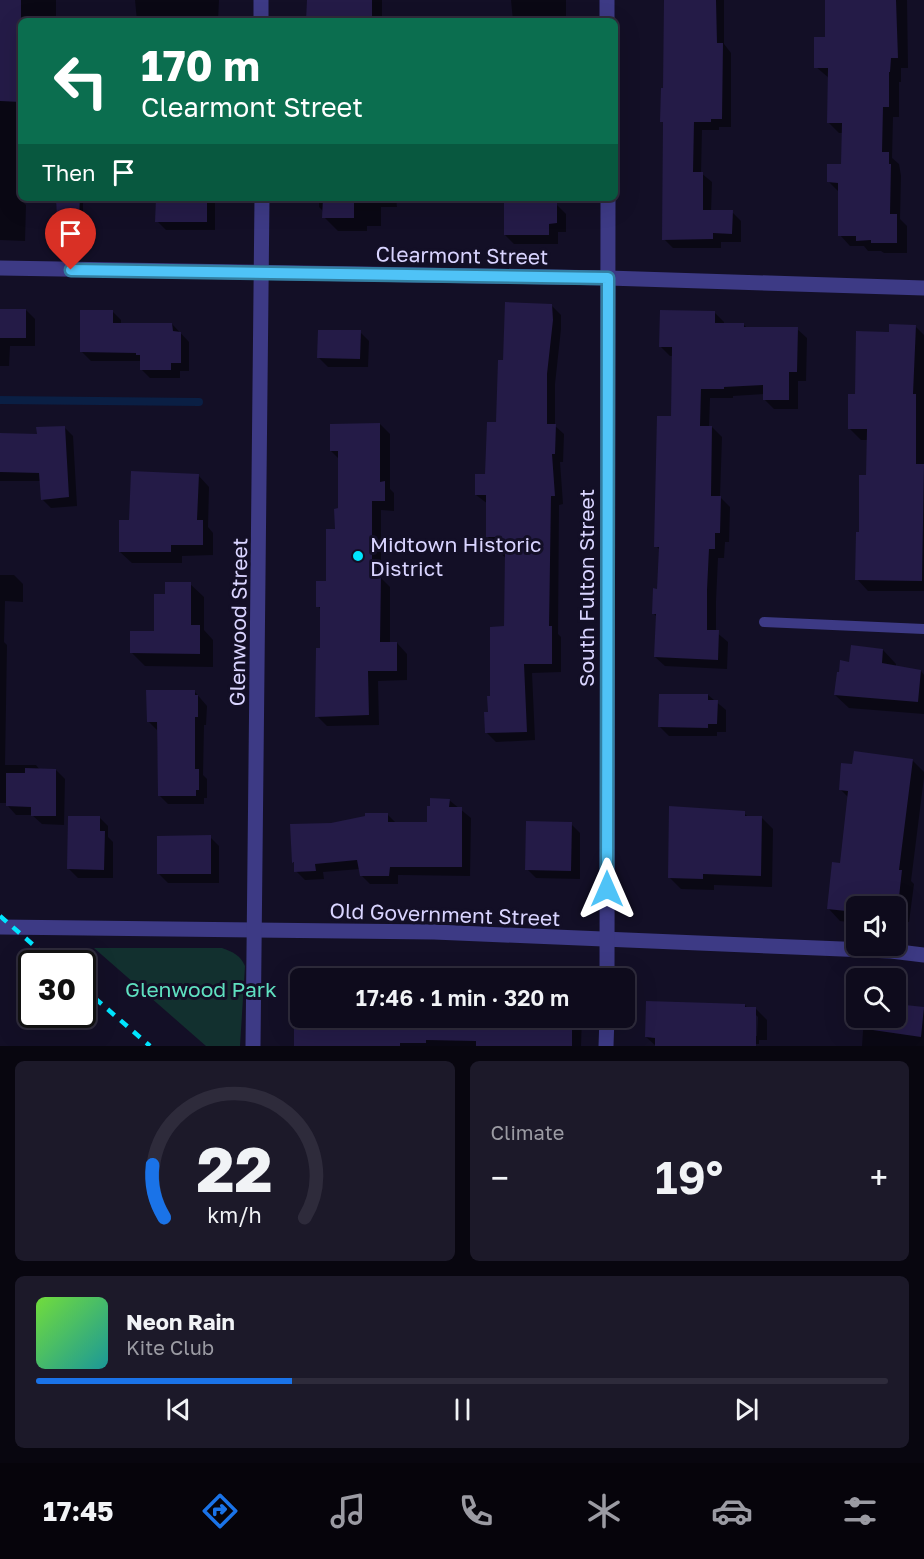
<!DOCTYPE html>
<meta charset="utf-8">
<style>
body{margin:0;font-family:"Golos Text",sans-serif;background:#1c1929;color:#f1f3f6;height:100vh;display:flex;flex-direction:column;font-size:22px;white-space:nowrap}
*{box-sizing:border-box;margin:0}
p{font-size:20px;color:#9b9ba3}
.icon{flex:none;width:33px;height:33px;fill:none;stroke:currentColor;stroke-width:2;stroke-linecap:round;stroke-linejoin:round}
.map{position:relative;height:1046px;overflow:hidden}
.details{display:flex;flex-direction:column;gap:15px;padding:15px;background:#08060f;flex:1}
.details>*{flex:none}
.guide{position:absolute;left:18px;top:18px;width:600px;height:183px;border-radius:9px;box-shadow:0 6px 24px #0002,0 0 0 2px #2e2b3b;background:#0b6e4f;color:#fff;overflow:hidden}
.controls{position:absolute;left:846px;top:896px;display:grid;gap:12px}
.controls a{display:grid;place-items:center;width:60px;height:60px;border-radius:9px;background:#0e0b1c;box-shadow:0 6px 24px #0002,0 0 0 2px #2e2b3b;font-size:30px}
.speed{position:absolute;left:18px;top:950px;display:flex;gap:12px;font-size:30px;font-weight:700;text-align:center}
.speed>*{display:grid;place-content:center;width:78px;height:78px;border-radius:50%;background:#0e0b1c;box-shadow:0 6px 24px #0002,0 0 0 2px #2e2b3b;line-height:1}
.speed .limit{border:3px solid #111;border-radius:9px;background:#fff;color:#111}
.pin{position:absolute;display:grid;place-items:center;width:51px;height:51px;color:#fff;margin:-62px -26px;border-radius:50% 50% 50% 0;rotate:-45deg;box-shadow:0 0 6px #0007}
.pin .icon{rotate:45deg}
.me{position:absolute;width:66px;margin:-33px;rotate:0deg;stroke-linejoin:round;filter:drop-shadow(0 0 4px #0008)}
.turn{display:flex;align-items:center;gap:21px;height:126px;padding:0 24px;font-size:27px}
.turn .icon{width:78px;height:78px;stroke-width:2.5}
.turn b{display:block;font-size:42px;line-height:51px}
.then{display:flex;align-items:center;height:57px;padding:0 24px;background:#0003;gap:12px;font-size:22px}
.big{font-size:45px;font-weight:600;line-height:1.1}
.details .widget{flex:1;display:flex;flex-direction:column;justify-content:center;gap:9px;min-width:0;padding:0 21px;border-radius:9px;background:#1c1929}
.details .dial{align-items:center;gap:0}
.dial svg{height:156px;overflow:visible;fill:none;stroke:#2e2b3b;stroke-width:7;stroke-linecap:round;text-anchor:middle}
.dial text{fill:#f1f3f6;stroke:none}
.song{display:flex;align-items:center;gap:18px}
.cover{width:72px;height:72px;border-radius:9px;background:linear-gradient(135deg,hsl(100 70% 55%),hsl(180 70% 35%))}
.played{height:6px;border-radius:3px;background:linear-gradient(90deg,#1a73e8 30%,#2e2b3b 30%)}
.keys{display:flex;justify-content:space-around;direction:ltr}
.heat{display:flex;justify-content:space-between;align-items:center;font-size:33px;direction:ltr}
.details .tiles{flex:1;display:grid;gap:15px;grid-template-columns:1fr 1fr}
.widget:last-child{grid-column:span 2}
.trip{position:absolute;left:290px;top:968px;width:345px;height:60px;border-radius:9px;background:#0e0b1c;box-shadow:0 6px 24px #0002,0 0 0 2px #2e2b3b;font-weight:600;line-height:60px;text-align:center}
.menu{display:flex;height:96px;justify-content:space-around;align-items:center;background:#06040b;color:#9b9ba3}
.menu .icon{width:42px;height:42px}
.menu .current{color:#1a73e8}
.menu b{font-size:27px;color:#f1f3f6}
.map>svg:first-child{display:block}
.green{fill:#12302f}
.shadow{fill:#0007;fill-rule:evenodd}
.lines{fill:none;stroke-linecap:round;stroke-linejoin:round}
.stream{stroke:#0a1f44;stroke-width:8}
.building{fill:#241b47}
.service{stroke:#3d3a85;stroke-width:10}
.minor{stroke:#3d3a85;stroke-width:15}
.rail{stroke:#00e5ff;stroke-width:4.5;stroke-dasharray:9 8;stroke-linecap:butt}
.route-casing{stroke:#337fa1;stroke-width:15}
.route{stroke:#4fc3f7;stroke-width:10}
.poi-dot{fill:#00e5ff;stroke:#130f26;stroke-width:2}
.labels{text-anchor:middle;dominant-baseline:central;stroke-width:6;stroke-linejoin:round;paint-order:stroke}
.street-label{font-size:21px;fill:#d9d4ff;stroke:#130f26}
.poi-label{font-size:21px;fill:#d9d4ff;stroke:#130f26;text-anchor:start}
.park-label{font-size:21px;fill:#5fe0c0;stroke:#130f26}
</style>
<div class="map">
<svg width="924" height="1046" viewBox="0 0 924 1046">
<rect width="100%" height="100%" fill="#130f26"/>
<!-- green -->
<path class="green" d="M94,948H222C233,952 240,955 245,966L240,1046H206Z"/>
<!-- shadow -->
<g class="shadow">
<rect x="0" y="0" width="56" height="21"/>
<path d="M135,0H219L218,21H137Z"/>
<rect x="308" y="0" width="74" height="21"/>
<path d="M511,0H566V18H564V21H513Z"/>
<path d="M665,0H724V44L731,53V127H719V130H702L701,173L712,182L711,212H732L741,221V242H721V248H673L664,239L665,124L662,121L665,90Z"/>
<path d="M826,0H907L908,68H901V82H899V117H893L892,158L899,164L901,176L900,219L907,226V253H884L881,251H868L864,246H850L840,235V193L829,182L843,166V133H839L828,122L829,78L816,67L826,38Z"/>
<path d="M0,34L21,41V198H23V202L26,205L25,241L0,240Z"/>
<path d="M58,198H83V220H62L58,216Z"/>
<path d="M157,198H210L215,203V230H166L157,221Z"/>
<path d="M319,198H396L397,207H381V226H367V231H338L324,217V212L319,207Z"/>
<path d="M557,205L566,214V232H558V244H514L505,235Z"/>
<path d="M552,306L561,315V329L555,384V426L564,434L563,462H560L563,504L559,505L558,634L561,637V672L532,673L535,740L496,742L487,733L506,628L507,559L499,552V545H496L487,536L488,504L476,495L486,476L498,424L504,361Z"/>
<path d="M0,310H26L35,319V346H10L9,366H0Z"/>
<path d="M112,311L121,320V325L172,324L189,342V371H180V378H150L141,369V361H91L82,352Z"/>
<path d="M714,312L724,322V325H744L747,328L797,329L807,338L806,381H798V409H774L764,399V394L733,396V398H710L709,427H712L722,437L720,497L730,507L729,542H725L724,558H718L716,601V632L728,642L727,669L665,666L655,657L657,617L653,613L659,590L660,550L656,546L673,417V356H670L660,346Z"/>
<path d="M915,326L924,335V591H868L857,579L868,476L869,440H861L849,428L856,395L890,333Z"/>
<path d="M360,332L369,341L368,367H328L319,358Z"/>
<path d="M380,424L390,434V489L394,493V511L381,510V578L390,587V643H397L407,654V680L378,681L379,725L327,726L317,716L322,649L321,610L318,606L328,582L340,510L339,459L331,451Z"/>
<path d="M64,427L73,436L77,506L51,508L42,499L41,481H0V435H38Z"/>
<path d="M198,475L209,487L208,527L213,533V555L182,556V563H132L120,552L130,521Z"/>
<path d="M0,575H14L23,584V602L5,601L4,642L7,645L5,765H36L40,770H56L65,779L64,825L42,824L32,815H16L8,806V803H0Z"/>
<path d="M190,584L204,597V630L213,640V667L145,666L132,653L155,632Z"/>
<path d="M883,650L896,664V667L921,671L924,675V714L849,708L835,695L850,664Z"/>
<path d="M195,692L207,706L206,725H204L203,775L207,779V798H204V804H168L159,795L157,730L148,721Z"/>
<path d="M708,695L726,710V732H717V736H669L660,727Z"/>
<path d="M912,760L924,772V777L911,881L914,884L909,922L896,920V906H856V923L840,921L828,908L841,864L849,798L840,789L854,766Z"/>
<path d="M449,800L471,818L470,876L402,875H398V884H370L361,875L360,869L323,872L324,879L305,880L296,871V865L293,862L331,824L387,814L396,823L428,824Z"/>
<path d="M744,813L749,818H762L773,829L772,887L714,885V890L681,889L669,877Z"/>
<path d="M99,817L108,826V837L113,842V878H78L69,869Z"/>
<path d="M571,824L580,833V879L536,878L527,869Z"/>
<path d="M210,837L219,846V883H168L159,874Z"/>
<path d="M295,1001H300V1017H582L581,1046H296Z"/>
<path d="M745,1005L748,1009H756L767,1020V1040H759V1044L656,1046L646,1037ZM755,1014L758,1017L757,1036H754Z"/>
<path d="M896,1006L924,1010V1046H862L864,1017H896Z"/>
</g>
<g class="lines">
<!-- stream -->
<path class="stream" d="M0,400L199,402"/>
</g>
<!-- building -->
<g class="building">
<path d="M0,0H21V102L0,101Z"/>
<path d="M307,0H372V21H306Z"/>
<path d="M664,0H716L717,43H723L722,119H711V122H694L693,172H703V210H733L732,234L713,233V239L662,240L663,122H660L661,88H663Z"/>
<path d="M825,0H896L898,58H891L890,72H889V107H883L882,152H889V164H891L890,214H897V243H871V240L856,241V236H838V183L827,182V164H841L842,123H827L828,68H814V37H825Z"/>
<path d="M56,198H80L79,217H57Z"/>
<path d="M156,198H207V222H155Z"/>
<path d="M323,198H354V218H322Z"/>
<path d="M504,203H557V223L549,224V235H504Z"/>
<path d="M505,302L552,304L553,320L547,374V424H556L555,454H552L555,496H551L549,626H552V664H524L527,732L485,733L484,712H488L487,696H490V627L504,626L505,552H498V537H486V495H475V474H485L487,422H496L498,360H503Z"/>
<rect x="0" y="309" width="26" height="29"/>
<path d="M80,310H113V323H172L173,331L181,332V363H171V370H140V355H136V353L80,352Z"/>
<path d="M660,310L715,311V323H744V327H798L797,372H789V400H763V385L724,387V389H701L700,426H712L711,496H721L720,533H715V549H709L707,590V630H719L718,660L654,657L656,614H652L653,588L657,589L659,547H654L657,416H671L672,347H659Z"/>
<path d="M889,324L916,325L913,394H916V464H924L922,581L855,580L856,532H859V475H866L867,429H848V394H855L856,331L889,332Z"/>
<path d="M318,330H361L360,359L317,358Z"/>
<path d="M380,423V482L385,481V501H372V575H381L380,642H397V671H368L369,715L315,717L316,648H320V607H316V581H326V529H335L334,509L338,508V451H330V424Z"/>
<path d="M65,426L69,497L41,500L39,473L0,472V433L37,434L36,427Z"/>
<path d="M131,471L199,474L197,520H203V545H171V552H119V520H129Z"/>
<path d="M165,582H191V625H200V654L130,653V631H154V594H165Z"/>
<path d="M851,645L883,649L882,663L921,670L918,702L834,695L837,672H839L840,660L849,662Z"/>
<path d="M146,690H195V695H198V717H195V769H199V790H196V796H158L157,722H147Z"/>
<path d="M659,694H708V700H718L717,724H708V728L658,727Z"/>
<path d="M854,751L913,759L899,870H902L898,906H856V912L827,909L832,862L840,863L848,791L839,790L841,763L852,764Z"/>
<path d="M25,768L56,769V816H31V807L6,806V773H25Z"/>
<path d="M430,798L450,799L449,807H462V867H390L389,876H360L357,860L315,864L316,871L294,872V862L292,863L290,824L331,823L365,816V813H388V822H427V806H430Z"/>
<path d="M669,806L745,811V816H762L761,876L703,874V879L668,878Z"/>
<path d="M68,816H100V831H105L104,870L67,869Z"/>
<path d="M526,821L572,822L571,871L525,870Z"/>
<path d="M211,835V874H157V836Z"/>
<path d="M646,1001L745,1004V1007H756V1046H655V1038L645,1037Z"/>
<path d="M896,1004L924,1007L921,1037L859,1028L860,1017H896Z"/>
<path d="M294,1017H572V1046H476V1041L426,1040V1043H400V1046H294Z"/>
</g>
<g class="lines">
<!-- service -->
<path class="service" d="M764,622L924,629"/>
<!-- minor -->
<g class="minor">
<path d="M261,0V21"/>
<path d="M607,0V21"/>
<path d="M0,268L608,278L924,288"/>
<path d="M0,927L434,932L891,951L924,955"/>
<path d="M607,978L608,198"/>
<path d="M253,1046L262,198"/>
<path d="M606,1046L607,1017"/>
</g>
<!-- rail -->
<g class="rail">
<path d="M0,916L54,963"/>
<path d="M82,987L150,1046"/>
</g>
</g>
<g class="lines">
<!-- route casing -->
<g class="route-casing">
<path id="route" d="M71,270L608,278L607,889"/>
</g>
<!-- route -->
<use href="#route" class="route"/>
</g>
<!-- markers -->
<circle class="poi-dot" cx="358" cy="556" r="6"/>
<g class="labels">
<!-- street labels -->
<g class="street-label">
<text transform="translate(462 255) rotate(1)">Clearmont Street</text>
<text transform="translate(586 588) rotate(-90)">South Fulton Street</text>
<text transform="translate(238 622) rotate(-89)">Glenwood Street</text>
<text transform="translate(445 914) rotate(2)">Old Government Street</text>
</g>
<!-- poi labels -->
<g class="poi-label">
<text x="370" y="544">Midtown Historic<tspan x="370" dy="24">District</tspan></text>
</g>
<!-- park labels -->
<g class="park-label">
<text x="201" y="989">Glenwood Park</text>
</g>
</g>
</svg>
<div class="controls">
<a><svg class="icon" aria-label="sound" viewBox="0 0 24 24"><path d="M4 9h4l5-4v14l-5-4H4zM17 9q2 3 0 6"/></svg></a>
<a><svg class="icon" aria-label="search" viewBox="0 0 24 24"><circle cx="10" cy="10" r="6"/><path d="M15 15l6 6"/></svg></a>
</div>
<div class="speed"><div class="limit">30</div></div>
<div class="pin" style="left:71px;top:270px;background:#d93025"><svg class="icon" aria-label="arrive" viewBox="0 0 24 24"><path d="M6 21V4h12l-3 4 3 4H6"/></svg></div>
<svg class="me" style="left:607px;top:889px" viewBox="-20 -20 40 40"><path d="M0-17L14 15 0 8-14 15z" fill="#4fc3f7" stroke="#fff" stroke-width="4"/></svg>
<div class="trip">17:46 · 1 min · 320 m</div>
<div class="guide">
<div class="turn"><svg class="icon" aria-label="left" viewBox="0 0 24 24"><path d="M17 20v-9H6M10 6l-5 5 5 5"/></svg><div><b>170 m</b>Clearmont Street</div></div>
<div class="then">Then<svg class="icon" aria-label="arrive" viewBox="0 0 24 24"><path d="M6 21V4h12l-3 4 3 4H6"/></svg></div>
</div>
</div>
<section class="details">
<div class="tiles">
<div class="widget dial"><svg viewBox="0 0 100 80">
<path d="M14 69A42 42 0 1 1 86 69"/>
<path d="M14 69A42 42 0 0 1 8 42" stroke="#1a73e8"/>
<text x="50" y="56" font-size="32" font-weight="700">22</text>
<text x="50" y="72" font-size="11">km/h</text>
</svg></div>
<div class="widget"><p>Climate</p>
<div class="heat"><a>−</a><b class="big">19°</b><a>+</a></div>
</div>
<div class="widget">
<div class="song"><i class="cover"></i><div><b>Neon Rain</b><p>Kite Club</p></div></div>
<div class="played"></div>
<div class="keys"><svg class="icon" aria-label="previous" viewBox="0 0 24 24"><path d="M18 5L8 12l10 7zM5 5v14"/></svg><svg class="icon" aria-label="pause" viewBox="0 0 24 24"><path d="M8 5v14M16 5v14"/></svg><svg class="icon" aria-label="next" viewBox="0 0 24 24"><path d="M6 5l10 7-10 7zM19 5v14"/></svg></div>
</div>
</div>
</section>
<nav class="menu">
<b>17:45</b>
<svg class="icon current" aria-label="directions" viewBox="0 0 24 24"><path d="M12 3l9 9-9 9-9-9zM9 14v-3h6M13 9l2 2-2 2"/></svg>
<svg class="icon" aria-label="music" viewBox="0 0 24 24"><path d="M9 18V5l10-2v13"/><circle cx="6" cy="18" r="3"/><circle cx="16" cy="16" r="3"/></svg>
<svg class="icon" aria-label="phone" viewBox="0 0 24 24"><path d="M5 4h4l2 5-3 2q2 4 5 5l2-3 5 2v4C11 20 4 13 5 4z"/></svg>
<svg class="icon" aria-label="climate" viewBox="0 0 24 24"><path d="M12 3v18M4 7l16 10M4 17L20 7"/></svg>
<svg class="icon" aria-label="car" viewBox="0 0 24 24"><path d="M5 17H2v-5l4-1 3-4h7l3 4 3 1v5h-3M9 17h6M6 11h13"/><circle cx="7" cy="17" r="2"/><circle cx="17" cy="17" r="2"/></svg>
<svg class="icon" aria-label="filters" viewBox="0 0 24 24"><path d="M4 7h16M4 17h16"/><circle cx="9" cy="7" r="2"/><circle cx="15" cy="17" r="2"/></svg>
</nav>
